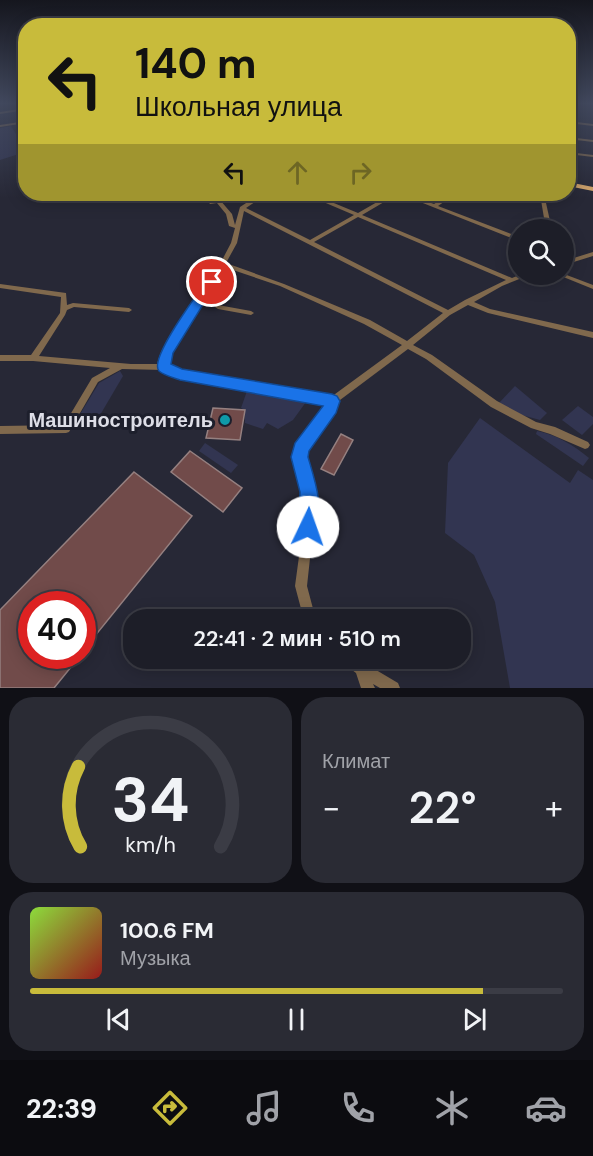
<!DOCTYPE html>
<html lang="ru">
<meta charset="utf-8">
<style>
body{margin:0;font-family:"DM Sans",sans-serif;background:#2a2b34;color:#f1f3f6;height:100vh;display:flex;flex-direction:column;font-size:22px;white-space:nowrap}
*{box-sizing:border-box;margin:0}
p{font-size:20px;color:#a0a2a8}
.icon{flex:none;width:33px;height:33px;fill:none;stroke:currentColor;stroke-width:2;stroke-linecap:round;stroke-linejoin:round}
.map{position:relative;height:688px;overflow:hidden}
.panel{display:flex;flex-direction:column;gap:9px;padding:9px;background:#101016;flex:1}
.panel>*{flex:none}
.banner{position:absolute;left:18px;top:18px;width:558px;height:183px;border-radius:24px;box-shadow:0 3px 15px #0003,0 0 0 2px #3b3c45;background:#c8bb3b;color:#111;overflow:hidden}
.fabs{position:absolute;left:508px;top:219px;display:grid;gap:12px}
.fabs a{display:grid;place-items:center;width:66px;height:66px;border-radius:50%;background:#1d1e28;box-shadow:0 3px 15px #0003,0 0 0 2px #3b3c45;font-size:30px}
.speed{position:absolute;left:18px;top:591px;display:flex;gap:12px;font-size:30px;font-weight:700;text-align:center}
.speed>*{display:grid;place-content:center;width:78px;height:78px;border-radius:50%;background:#1d1e28;box-shadow:0 3px 15px #0003,0 0 0 2px #3b3c45;line-height:1}
.speed .limit{border:9px solid #d22;background:#fff;color:#111}
.pin{position:absolute;display:grid;place-items:center;width:51px;height:51px;color:#fff;margin:-26px;border:3px solid #fff;border-radius:50%;box-shadow:0 2px 6px #0007}
.me{position:absolute;width:66px;margin:-33px;rotate:3deg;stroke-linejoin:round;filter:drop-shadow(0 0 4px #0008)}
.turn{display:flex;align-items:center;gap:21px;height:126px;padding:0 18px;font-size:27px}
.turn .icon{width:78px;height:78px;stroke-width:2.5}
.turn b{display:block;font-size:42px;line-height:51px}
.lanes{display:flex;align-items:center;height:57px;padding:0 18px;background:#0003;justify-content:center;gap:30px;direction:ltr}
.lanes .off{opacity:.35}
.big{font-size:45px;font-weight:600;line-height:1.1}
.panel .tile{flex:1;display:flex;flex-direction:column;justify-content:center;gap:9px;min-width:0;padding:0 21px;border-radius:24px;background:#2a2b34}
.panel .dial{align-items:center;gap:0}
.dial svg{height:156px;overflow:visible;fill:none;stroke:#3b3c45;stroke-width:7;stroke-linecap:round;text-anchor:middle}
.dial text{fill:#f1f3f6;stroke:none}
.song{display:flex;align-items:center;gap:18px}
.cover{width:72px;height:72px;border-radius:9px;background:linear-gradient(135deg,hsl(90 70% 55%),hsl(0 70% 35%))}
.played{height:6px;border-radius:3px;background:linear-gradient(90deg,#c8bb3b 85%,#3b3c45 85%)}
.keys{display:flex;justify-content:space-around;direction:ltr}
.heat{display:flex;justify-content:space-between;align-items:center;font-size:33px;direction:ltr}
.panel .tiles{flex:1;display:grid;gap:9px;grid-template-columns:1fr 1fr}
.tile:last-child{grid-column:span 2}
.trip{position:absolute;left:123px;top:609px;width:348px;height:60px;border-radius:24px;background:#1d1e28;box-shadow:0 3px 15px #0003,0 0 0 2px #3b3c45;font-weight:600;line-height:60px;text-align:center}
.tab-bar{display:flex;height:96px;justify-content:space-around;align-items:center;background:#0c0c10;color:#a0a2a8}
.tab-bar .icon{width:42px;height:42px}
.tab-bar .selected{color:#c8bb3b}
.tab-bar b{font-size:27px;color:#f1f3f6}
.map>svg:first-child{display:block}
.green{fill:#323551}
.building{fill:#714b4a;stroke:#958080;stroke-width:1.5}
.lines{fill:none;stroke-linecap:round;stroke-linejoin:round}
.minor{fill:#80694d;fill-rule:evenodd}
.major{fill:#d7a76b;fill-rule:evenodd}
.route{fill:#1a73e8;stroke:#114b97;stroke-width:1.5}
.culture-dot{fill:#0f9aa8;stroke:#1d1f2c;stroke-width:2}
.labels{text-anchor:middle;dominant-baseline:central;stroke-width:6;stroke-linejoin:round;paint-order:stroke}
.poi-label{font-size:20px;font-weight:bold;fill:#dddee7;stroke:#1d1f2c;text-anchor:end}
</style>
<div class="map">
<svg width="593" height="688" viewBox="0 0 593 688">
<rect width="100%" height="100%" fill="#272836"/>
<!-- green -->
<g class="green">
<path d="M11,126L19,139L25,143V152L0,160V128Z"/>
<path d="M120,371L123,376L93,427L73,426L99,383Z"/>
<path d="M515,386L547,413L540,420L518,414L499,403Z"/>
<path d="M247,391L306,402L293,420L278,429L267,423L263,429L245,423V410L241,408Z"/>
<path d="M578,406L593,417V424L582,435L562,420Z"/>
<path d="M480,418L570,483L578,470L593,480V688H510L495,602L474,555L445,533L448,463Z"/>
<path d="M537,431C557,435 573,445 589,458L583,466L536,434Z"/>
<path d="M205,443L238,465L231,473L199,451Z"/>
</g>
<!-- building -->
<g class="building">
<path d="M213,408L245,410L240,440L206,438Z"/>
<path d="M341,434L353,440L334,475L321,469Z"/>
<path d="M190,451L242,488L223,512L171,472Z"/>
<path d="M134,472L192,516L82,652V604H32V656H80L54,688H0V610Z"/>
</g>
<g class="lines">
<!-- minor -->
<g class="minor">
<path d="M0,102H11L0,104Z"/>
<path d="M26,108V110L0,114V112Z"/>
<path d="M26,121V123L0,127V125Z"/>
<path d="M568,121L593,124V126L568,123Z"/>
<path d="M568,137L593,140V142L568,139Z"/>
<path d="M568,152L593,155V157L568,154Z"/>
<path d="M202,194H206L213,201L220,200L232,214L235,225L240,207L260,194H265V195L246,208L310,240L354,215L307,195V194H312L358,213L391,194H396V195L362,215L512,278L522,274H532L502,286L474,302L490,309L593,332V338L488,313L468,305L450,315L413,345L432,355L497,401L536,422L555,427L588,442L590,445L588,448L585,449L550,434L531,428L491,407L426,359L408,349L336,403L333,411L305,451L304,457L314,492L315,512L307,586L316,620H304L295,586L305,512L304,492L294,457L298,446L326,407L327,404L180,377L163,370L122,369L98,382L69,432L66,433L0,434V426L64,425L92,378L110,368L33,361H0V355H31L60,313L61,297L0,288V284L66,293L67,305L73,303L129,308L132,310L129,312L74,307L67,310L65,315L39,356L131,364H160L159,361L164,349L220,264L231,243L235,228L229,226L226,214L217,203L210,204ZM244,211L443,313L407,341L370,320L284,284L226,263L237,243ZM358,217L506,280L465,300L448,310L314,242ZM224,267L280,286L364,324L402,345L331,397L181,371L168,365L167,361L171,352Z"/>
<path d="M400,194H405L434,204L450,194H454V195L438,206L519,237V241Z"/>
<path d="M540,194H544L552,230H546Z"/>
<path d="M593,252V256L564,265V261Z"/>
<path d="M556,274H564L593,285V289Z"/>
<path d="M216,305H218L251,311L254,313L251,315L218,309L215,307Z"/>
<path d="M342,658H359L366,664L398,683L400,688H380L373,684L375,688H361L356,673L343,663Z"/>
</g>
<!-- major -->
<path class="major" d="M568,182L593,187V191L568,186Z"/>
</g>
<!-- sky -->
<linearGradient id="sky" x2="0" y2="1"><stop stop-color="#15161e"/><stop offset="0.52" stop-color="#41485d"/><stop offset="1" stop-color="#41485d" stop-opacity="0"/></linearGradient>
<rect width="593" height="198" fill="url(#sky)"/>
<!-- route -->
<path class="route" d="M212,278L217,282L173,353L171,364L182,369L332,394L337,396L340,401L336,413L309,451L308,457C315,481 325,509 315,534L308,537L301,534L298,527L300,492L291,457L295,443L323,406L180,380C174,378 163,375 159,371C148,359 199,292 208,279Z"/>
<!-- markers -->
<circle class="culture-dot" cx="225" cy="420" r="6"/>
<g class="labels">
<!-- poi labels -->
<g class="poi-label">
<text x="213" y="420">Машиностроитель</text>
</g>
</g>
</svg>
<div class="fabs">
<a><svg class="icon" aria-label="search" viewBox="0 0 24 24"><circle cx="10" cy="10" r="6"/><path d="M15 15l6 6"/></svg></a>
</div>
<div class="speed"><div class="limit">40</div></div>
<div class="pin" style="left:212px;top:282px;background:#d93025"><svg class="icon" aria-label="arrive" viewBox="0 0 24 24"><path d="M6 21V4h12l-3 4 3 4H6"/></svg></div>
<svg class="me" style="left:308px;top:527px" viewBox="-20 -20 40 40"><circle r="19" fill="#fff"/><path d="M0-13L10 11 0 6-10 11z" fill="#1a73e8"/></svg>
<div class="trip">22:41 · 2 мин · 510 m</div>
<div class="banner">
<div class="turn"><svg class="icon" aria-label="left" viewBox="0 0 24 24"><path d="M17 20v-9H6M10 6l-5 5 5 5"/></svg><div><b>140 m</b>Школьная улица</div></div>
<div class="lanes"><svg class="icon" aria-label="left" viewBox="0 0 24 24"><path d="M17 20v-9H6M10 6l-5 5 5 5"/></svg><svg class="icon off" aria-label="ahead" viewBox="0 0 24 24"><path d="M12 20V5M6 11l6-6 6 6"/></svg><svg class="icon off" aria-label="right" viewBox="0 0 24 24"><path d="M7 20v-9h11M14 6l5 5-5 5"/></svg></div>
</div>
</div>
<section class="panel">
<div class="tiles">
<div class="tile dial"><svg viewBox="0 0 100 80">
<path d="M14 69A42 42 0 1 1 86 69"/>
<path d="M14 69A42 42 0 0 1 13 28" stroke="#c8bb3b"/>
<text x="50" y="56" font-size="32" font-weight="700">34</text>
<text x="50" y="72" font-size="11">km/h</text>
</svg></div>
<div class="tile"><p>Климат</p>
<div class="heat"><a>−</a><b class="big">22°</b><a>+</a></div>
</div>
<div class="tile">
<div class="song"><i class="cover"></i><div><b>100.6 FM</b><p>Музыка</p></div></div>
<div class="played"></div>
<div class="keys"><svg class="icon" aria-label="previous" viewBox="0 0 24 24"><path d="M18 5L8 12l10 7zM5 5v14"/></svg><svg class="icon" aria-label="pause" viewBox="0 0 24 24"><path d="M8 5v14M16 5v14"/></svg><svg class="icon" aria-label="next" viewBox="0 0 24 24"><path d="M6 5l10 7-10 7zM19 5v14"/></svg></div>
</div>
</div>
</section>
<nav class="tab-bar">
<b>22:39</b>
<svg class="icon selected" aria-label="directions" viewBox="0 0 24 24"><path d="M12 3l9 9-9 9-9-9zM9 14v-3h6M13 9l2 2-2 2"/></svg>
<svg class="icon" aria-label="music" viewBox="0 0 24 24"><path d="M9 18V5l10-2v13"/><circle cx="6" cy="18" r="3"/><circle cx="16" cy="16" r="3"/></svg>
<svg class="icon" aria-label="phone" viewBox="0 0 24 24"><path d="M5 4h4l2 5-3 2q2 4 5 5l2-3 5 2v4C11 20 4 13 5 4z"/></svg>
<svg class="icon" aria-label="climate" viewBox="0 0 24 24"><path d="M12 3v18M4 7l16 10M4 17L20 7"/></svg>
<svg class="icon" aria-label="car" viewBox="0 0 24 24"><path d="M5 17H2v-5l4-1 3-4h7l3 4 3 1v5h-3M9 17h6M6 11h13"/><circle cx="7" cy="17" r="2"/><circle cx="17" cy="17" r="2"/></svg>
</nav>
